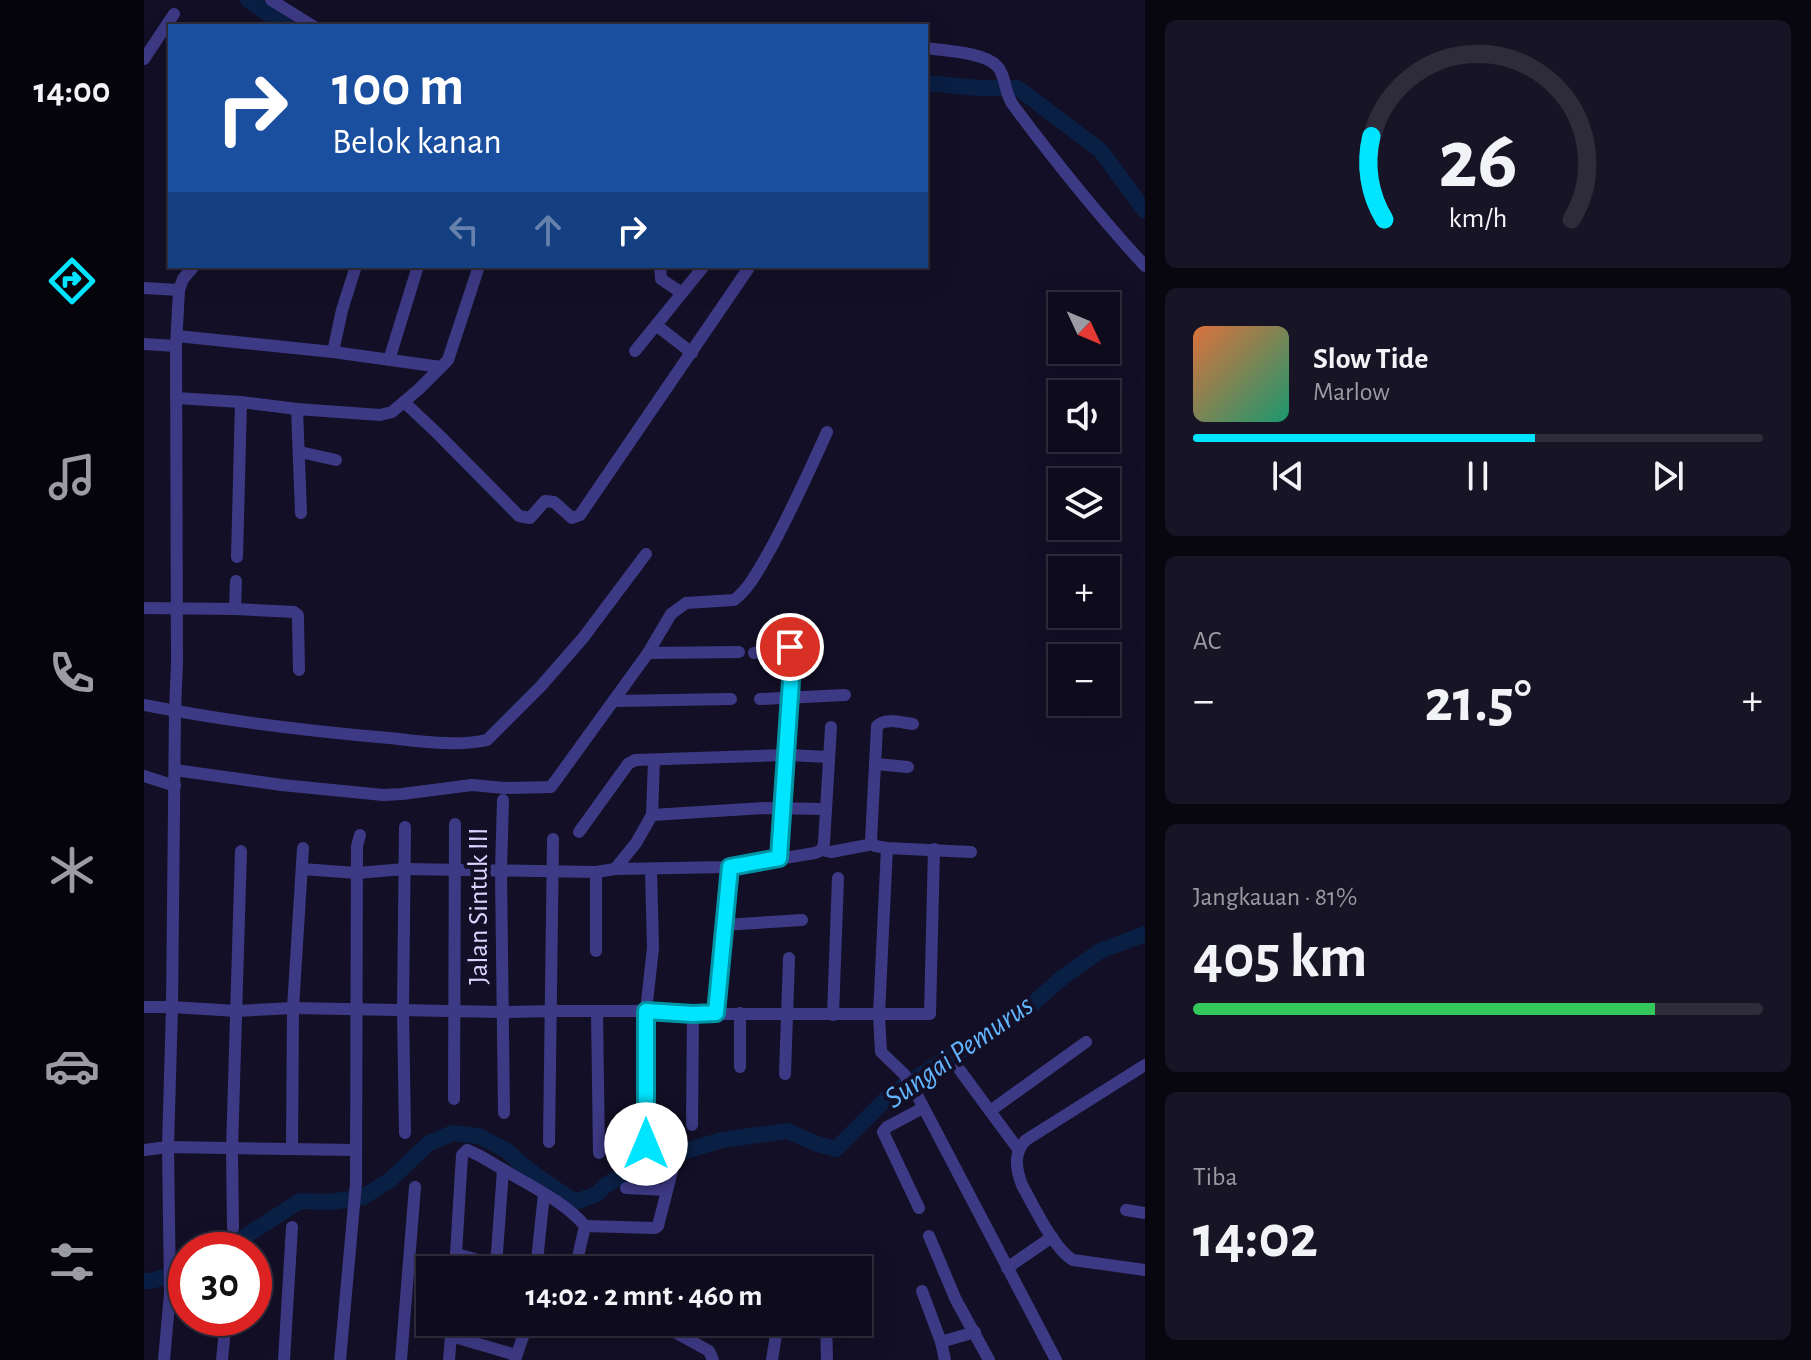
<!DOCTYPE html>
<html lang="id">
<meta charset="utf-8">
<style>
body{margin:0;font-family:"Alegreya Sans",sans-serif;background:#171425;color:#f1f3f6;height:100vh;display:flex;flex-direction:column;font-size:30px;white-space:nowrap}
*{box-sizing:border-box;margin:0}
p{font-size:26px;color:#9b9ba3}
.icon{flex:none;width:44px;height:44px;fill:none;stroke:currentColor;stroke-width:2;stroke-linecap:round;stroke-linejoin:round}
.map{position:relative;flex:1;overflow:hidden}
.panel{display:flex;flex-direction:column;gap:20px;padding:20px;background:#08060f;width:666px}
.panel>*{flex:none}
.guide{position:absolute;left:24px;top:24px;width:760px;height:244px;border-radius:0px;box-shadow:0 8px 32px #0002,0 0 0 2px #2e2b3b;background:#1a4fa0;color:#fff;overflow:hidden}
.needle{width:52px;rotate:134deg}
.tools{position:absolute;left:904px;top:292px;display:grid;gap:16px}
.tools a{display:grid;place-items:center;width:72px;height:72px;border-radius:0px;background:#0e0b1c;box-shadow:0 8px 32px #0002,0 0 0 2px #2e2b3b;font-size:40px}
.speed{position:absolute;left:24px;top:1232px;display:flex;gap:16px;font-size:40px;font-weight:700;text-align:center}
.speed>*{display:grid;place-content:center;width:104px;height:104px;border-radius:50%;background:#0e0b1c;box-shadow:0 8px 32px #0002,0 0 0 2px #2e2b3b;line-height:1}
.speed .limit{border:12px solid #d22;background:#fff;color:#111}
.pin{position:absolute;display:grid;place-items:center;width:68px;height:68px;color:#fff;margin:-34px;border:4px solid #fff;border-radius:50%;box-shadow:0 2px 8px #0007}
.me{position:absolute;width:88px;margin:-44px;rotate:0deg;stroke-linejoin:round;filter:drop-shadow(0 0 6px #0008)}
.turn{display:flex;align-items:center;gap:28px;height:168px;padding:0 32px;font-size:36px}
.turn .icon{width:104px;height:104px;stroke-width:2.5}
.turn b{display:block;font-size:56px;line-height:68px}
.lanes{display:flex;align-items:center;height:76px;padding:0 32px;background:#0003;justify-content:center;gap:40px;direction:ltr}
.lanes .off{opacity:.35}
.big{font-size:60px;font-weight:600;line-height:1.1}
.panel .card{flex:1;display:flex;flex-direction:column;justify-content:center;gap:12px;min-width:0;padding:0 28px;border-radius:12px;background:#171425}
.panel .dial{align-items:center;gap:0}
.dial svg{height:208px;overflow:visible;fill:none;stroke:#2e2b3b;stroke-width:7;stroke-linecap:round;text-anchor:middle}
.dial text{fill:#f1f3f6;stroke:none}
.song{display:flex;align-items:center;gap:24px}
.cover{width:96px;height:96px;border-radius:12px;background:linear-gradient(135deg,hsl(20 70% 55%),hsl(160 70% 35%))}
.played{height:8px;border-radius:4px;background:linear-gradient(90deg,#00e5ff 60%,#2e2b3b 60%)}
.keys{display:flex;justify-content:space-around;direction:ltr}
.heat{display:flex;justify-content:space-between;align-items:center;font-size:44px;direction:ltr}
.charge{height:12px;border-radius:6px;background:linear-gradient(90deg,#34c759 81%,#2e2b3b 0)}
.trip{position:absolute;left:272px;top:1256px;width:456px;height:80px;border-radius:0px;background:#0e0b1c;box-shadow:0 8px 32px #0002,0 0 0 2px #2e2b3b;font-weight:600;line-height:80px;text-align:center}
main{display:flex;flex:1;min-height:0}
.tab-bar{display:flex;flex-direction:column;width:144px;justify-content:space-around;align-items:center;background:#06040b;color:#9b9ba3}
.tab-bar .icon{width:56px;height:56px}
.tab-bar .selected{color:#00e5ff}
.tab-bar b{font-size:36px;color:#f1f3f6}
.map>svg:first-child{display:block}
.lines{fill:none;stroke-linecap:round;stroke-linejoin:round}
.river{stroke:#0a1f44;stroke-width:16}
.minor{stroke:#3d3a85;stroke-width:12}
.route-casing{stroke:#0095a6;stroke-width:20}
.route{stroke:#00e5ff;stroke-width:14}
.labels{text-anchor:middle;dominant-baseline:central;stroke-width:8;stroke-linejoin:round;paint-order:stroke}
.street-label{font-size:28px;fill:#d9d4ff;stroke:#130f26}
.water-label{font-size:30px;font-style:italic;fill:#62b6ff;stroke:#130f26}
</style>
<main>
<nav class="tab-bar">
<b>14:00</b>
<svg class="icon selected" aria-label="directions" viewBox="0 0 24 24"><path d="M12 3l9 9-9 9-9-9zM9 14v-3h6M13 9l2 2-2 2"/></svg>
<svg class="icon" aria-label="music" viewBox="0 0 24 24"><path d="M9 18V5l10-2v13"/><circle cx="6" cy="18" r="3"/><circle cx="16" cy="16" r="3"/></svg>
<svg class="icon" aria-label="phone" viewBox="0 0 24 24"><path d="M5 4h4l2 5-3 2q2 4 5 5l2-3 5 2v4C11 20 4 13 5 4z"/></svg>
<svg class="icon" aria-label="climate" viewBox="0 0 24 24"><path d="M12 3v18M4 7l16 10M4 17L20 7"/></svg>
<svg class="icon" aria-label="car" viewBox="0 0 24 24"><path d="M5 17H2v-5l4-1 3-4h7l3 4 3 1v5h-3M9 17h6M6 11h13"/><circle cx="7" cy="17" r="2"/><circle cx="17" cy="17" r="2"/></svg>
<svg class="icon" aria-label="filters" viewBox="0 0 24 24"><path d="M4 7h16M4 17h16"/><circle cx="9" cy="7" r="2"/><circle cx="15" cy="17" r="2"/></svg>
</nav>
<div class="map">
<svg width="1001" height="1360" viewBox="0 0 1001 1360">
<rect width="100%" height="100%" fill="#130f26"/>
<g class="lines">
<!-- river -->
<g class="river">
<path d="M104,0L142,26"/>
<path d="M782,83L834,88H874L957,151L1001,211"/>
<path d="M80,1250L156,1201L186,1202L219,1197L246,1180L285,1143L309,1133L335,1136L363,1151L382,1168L431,1202L453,1194L461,1186L502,1159L531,1154L578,1140L643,1131L673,1144L692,1149L747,1094L807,1056L850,1031L884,1008L920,976L956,951L1001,934"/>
<path d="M0,1281H7L42,1271"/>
</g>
<!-- minor -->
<g class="minor">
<path d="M127,0L169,26"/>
<path d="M782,48C800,51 840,52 853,66C862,75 860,93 869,105C910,160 954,215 1001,266"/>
<path d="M0,59L30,14"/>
<path d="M516,266L517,279L538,293"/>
<path d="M0,288L35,290"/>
<path d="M512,325L548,353"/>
<path d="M33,336L189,352L297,367"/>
<path d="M0,344L32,346"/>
<path d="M491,351L560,266"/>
<path d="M189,352L198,310L212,266"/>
<path d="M245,360L274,266"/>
<path d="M32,398L97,402L153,409L157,513"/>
<path d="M260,402L294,434L375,516L386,518L401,501L410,502L428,518L436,515L604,269"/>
<path d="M153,409L236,415L248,412L275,389L304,360L335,266"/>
<path d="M156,452L192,460"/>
<path d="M93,557L97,402"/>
<path d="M0,608L91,609L150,612L154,615V620L155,670"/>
<path d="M91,609L92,581"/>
<path d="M504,653L595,652"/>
<path d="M610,653L642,647H646L649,651L635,858"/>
<path d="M616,699L701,695"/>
<path d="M470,701L587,699"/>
<path d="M0,705C80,721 163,731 245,738C275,741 314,747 343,740L397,686L439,638L502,554"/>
<path d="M769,724C758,723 742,717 733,726L727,841L731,846L743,848L827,852"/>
<path d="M732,764L764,767"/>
<path d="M31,770L138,785L239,795L258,794L328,785L360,788L407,787L504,653L527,614L542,603L590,600C606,588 616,567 626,550C647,512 665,472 683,432"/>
<path d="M0,776L31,786"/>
<path d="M359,800L357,871L360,1113"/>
<path d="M508,815L620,808L681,809"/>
<path d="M435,832L484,764L491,760L643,755L685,757"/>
<path d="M743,848L735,1014L737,1052L760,1074L773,1095L912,1360"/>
<path d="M678,850L680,843L687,727"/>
<path d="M158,869L213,873L261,869L452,872L471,869L586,867L671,853L678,850L687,852L729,844"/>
<path d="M471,869L492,843L508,815L510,760"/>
<path d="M452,872V951"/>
<path d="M580,925L658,920"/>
<path d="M0,1007H28L93,1011L149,1008L358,1012L407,1011H502L549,1014H786L790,849"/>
<path d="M453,1012L455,1153"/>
<path d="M572,1013L586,867"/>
<path d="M689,1015L694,878"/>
<path d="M1001,1065L882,1140C869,1153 872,1169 878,1185C889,1205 910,1249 929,1260L1001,1270"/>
<path d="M596,1067V1013"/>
<path d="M815,1069L874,1149"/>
<path d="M641,1074L645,958"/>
<path d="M310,1099L311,824"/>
<path d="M846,1111L942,1042"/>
<path d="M548,1125L549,1014"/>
<path d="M261,1133L259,1010L261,827"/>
<path d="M405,1142L409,839"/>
<path d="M502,1144V1011L509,948L507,869"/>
<path d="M148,1149L149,1008L159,848"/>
<path d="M0,1150L24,1147L211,1150"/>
<path d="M482,1188L523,1190"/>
<path d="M775,1208L739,1132L743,1127L779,1108"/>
<path d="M982,1210L1001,1213"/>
<path d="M441,1226L511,1228L514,1226L528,1171"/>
<path d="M89,1228L88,1149L97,851"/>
<path d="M785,1236L812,1300L845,1360"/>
<path d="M313,1254L370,1270"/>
<path d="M352,1266L359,1170"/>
<path d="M863,1268L908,1237"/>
<path d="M311,1270L318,1155L323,1150C337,1155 349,1164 362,1171C388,1187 421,1202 441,1226L431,1270"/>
<path d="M392,1270L400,1194"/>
<path d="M778,1291L797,1342L831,1332"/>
<path d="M410,1322L418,1324"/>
<path d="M513,1322L565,1351L569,1360"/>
<path d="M682,1322L683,1360"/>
<path d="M307,1336L372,1355"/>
<path d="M797,1342L801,1360"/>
<path d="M20,1360L26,1293L24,1147L28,1007L31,711L33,663L32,346L35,290L39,279L50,266"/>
<path d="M78,1360L82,1318"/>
<path d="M140,1360L148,1227"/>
<path d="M196,1360L212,1183L213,846L216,835"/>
<path d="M257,1360L271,1187"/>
<path d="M305,1360L308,1322"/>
<path d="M371,1360L384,1322"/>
<path d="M628,1360L634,1322"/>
</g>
</g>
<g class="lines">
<!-- route casing -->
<g class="route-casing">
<path id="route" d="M502,1144V1011L549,1014L572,1013L586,867L635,858L649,651L646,647"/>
</g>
<!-- route -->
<use href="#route" class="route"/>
</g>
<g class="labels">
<!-- street labels -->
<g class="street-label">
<text transform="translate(335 906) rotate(-90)">Jalan Sintuk III</text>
</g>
<!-- water labels -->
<g class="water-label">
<text transform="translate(815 1052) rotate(-35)">Sungai Pemurus</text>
</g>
</g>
</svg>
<div class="tools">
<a><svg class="needle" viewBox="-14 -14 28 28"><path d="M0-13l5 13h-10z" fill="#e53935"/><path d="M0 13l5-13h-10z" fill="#9b9ba3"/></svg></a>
<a><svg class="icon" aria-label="sound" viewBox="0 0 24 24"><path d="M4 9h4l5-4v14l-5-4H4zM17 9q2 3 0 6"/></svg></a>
<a><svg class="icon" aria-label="layers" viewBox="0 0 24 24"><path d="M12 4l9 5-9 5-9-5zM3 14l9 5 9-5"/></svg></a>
<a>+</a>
<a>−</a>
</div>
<div class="speed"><div class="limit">30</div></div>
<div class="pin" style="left:646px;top:647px;background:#d93025"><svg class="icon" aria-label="arrive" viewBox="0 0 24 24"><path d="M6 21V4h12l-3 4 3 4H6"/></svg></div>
<svg class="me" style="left:502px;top:1144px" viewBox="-20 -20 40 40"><circle r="19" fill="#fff"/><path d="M0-13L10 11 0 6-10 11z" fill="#00e5ff"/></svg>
<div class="trip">14:02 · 2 mnt · 460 m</div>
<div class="guide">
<div class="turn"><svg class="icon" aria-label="right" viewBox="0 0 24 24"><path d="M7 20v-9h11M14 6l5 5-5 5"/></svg><div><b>100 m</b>Belok kanan</div></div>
<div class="lanes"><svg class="icon off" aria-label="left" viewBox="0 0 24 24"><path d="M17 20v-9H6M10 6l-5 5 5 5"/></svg><svg class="icon off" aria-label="ahead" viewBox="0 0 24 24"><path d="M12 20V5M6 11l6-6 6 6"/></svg><svg class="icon" aria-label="right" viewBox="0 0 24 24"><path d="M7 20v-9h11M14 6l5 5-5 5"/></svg></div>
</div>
</div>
<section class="panel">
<div class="card dial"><svg viewBox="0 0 100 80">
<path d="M14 69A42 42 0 1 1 86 69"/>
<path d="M14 69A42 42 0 0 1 9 37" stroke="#00e5ff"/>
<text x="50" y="56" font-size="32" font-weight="700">26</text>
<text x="50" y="72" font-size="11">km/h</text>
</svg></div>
<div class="card">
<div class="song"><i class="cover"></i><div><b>Slow Tide</b><p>Marlow</p></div></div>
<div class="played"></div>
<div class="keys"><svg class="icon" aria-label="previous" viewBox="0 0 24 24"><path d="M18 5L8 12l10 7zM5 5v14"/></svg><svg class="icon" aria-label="pause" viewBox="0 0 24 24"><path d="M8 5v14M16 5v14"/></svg><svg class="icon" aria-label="next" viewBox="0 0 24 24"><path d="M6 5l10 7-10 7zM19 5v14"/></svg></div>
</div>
<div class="card"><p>AC</p>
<div class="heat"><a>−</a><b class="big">21.5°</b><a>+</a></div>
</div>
<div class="card"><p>Jangkauan · 81%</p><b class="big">405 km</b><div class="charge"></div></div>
<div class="card"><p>Tiba</p><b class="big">14:02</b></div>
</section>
</main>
